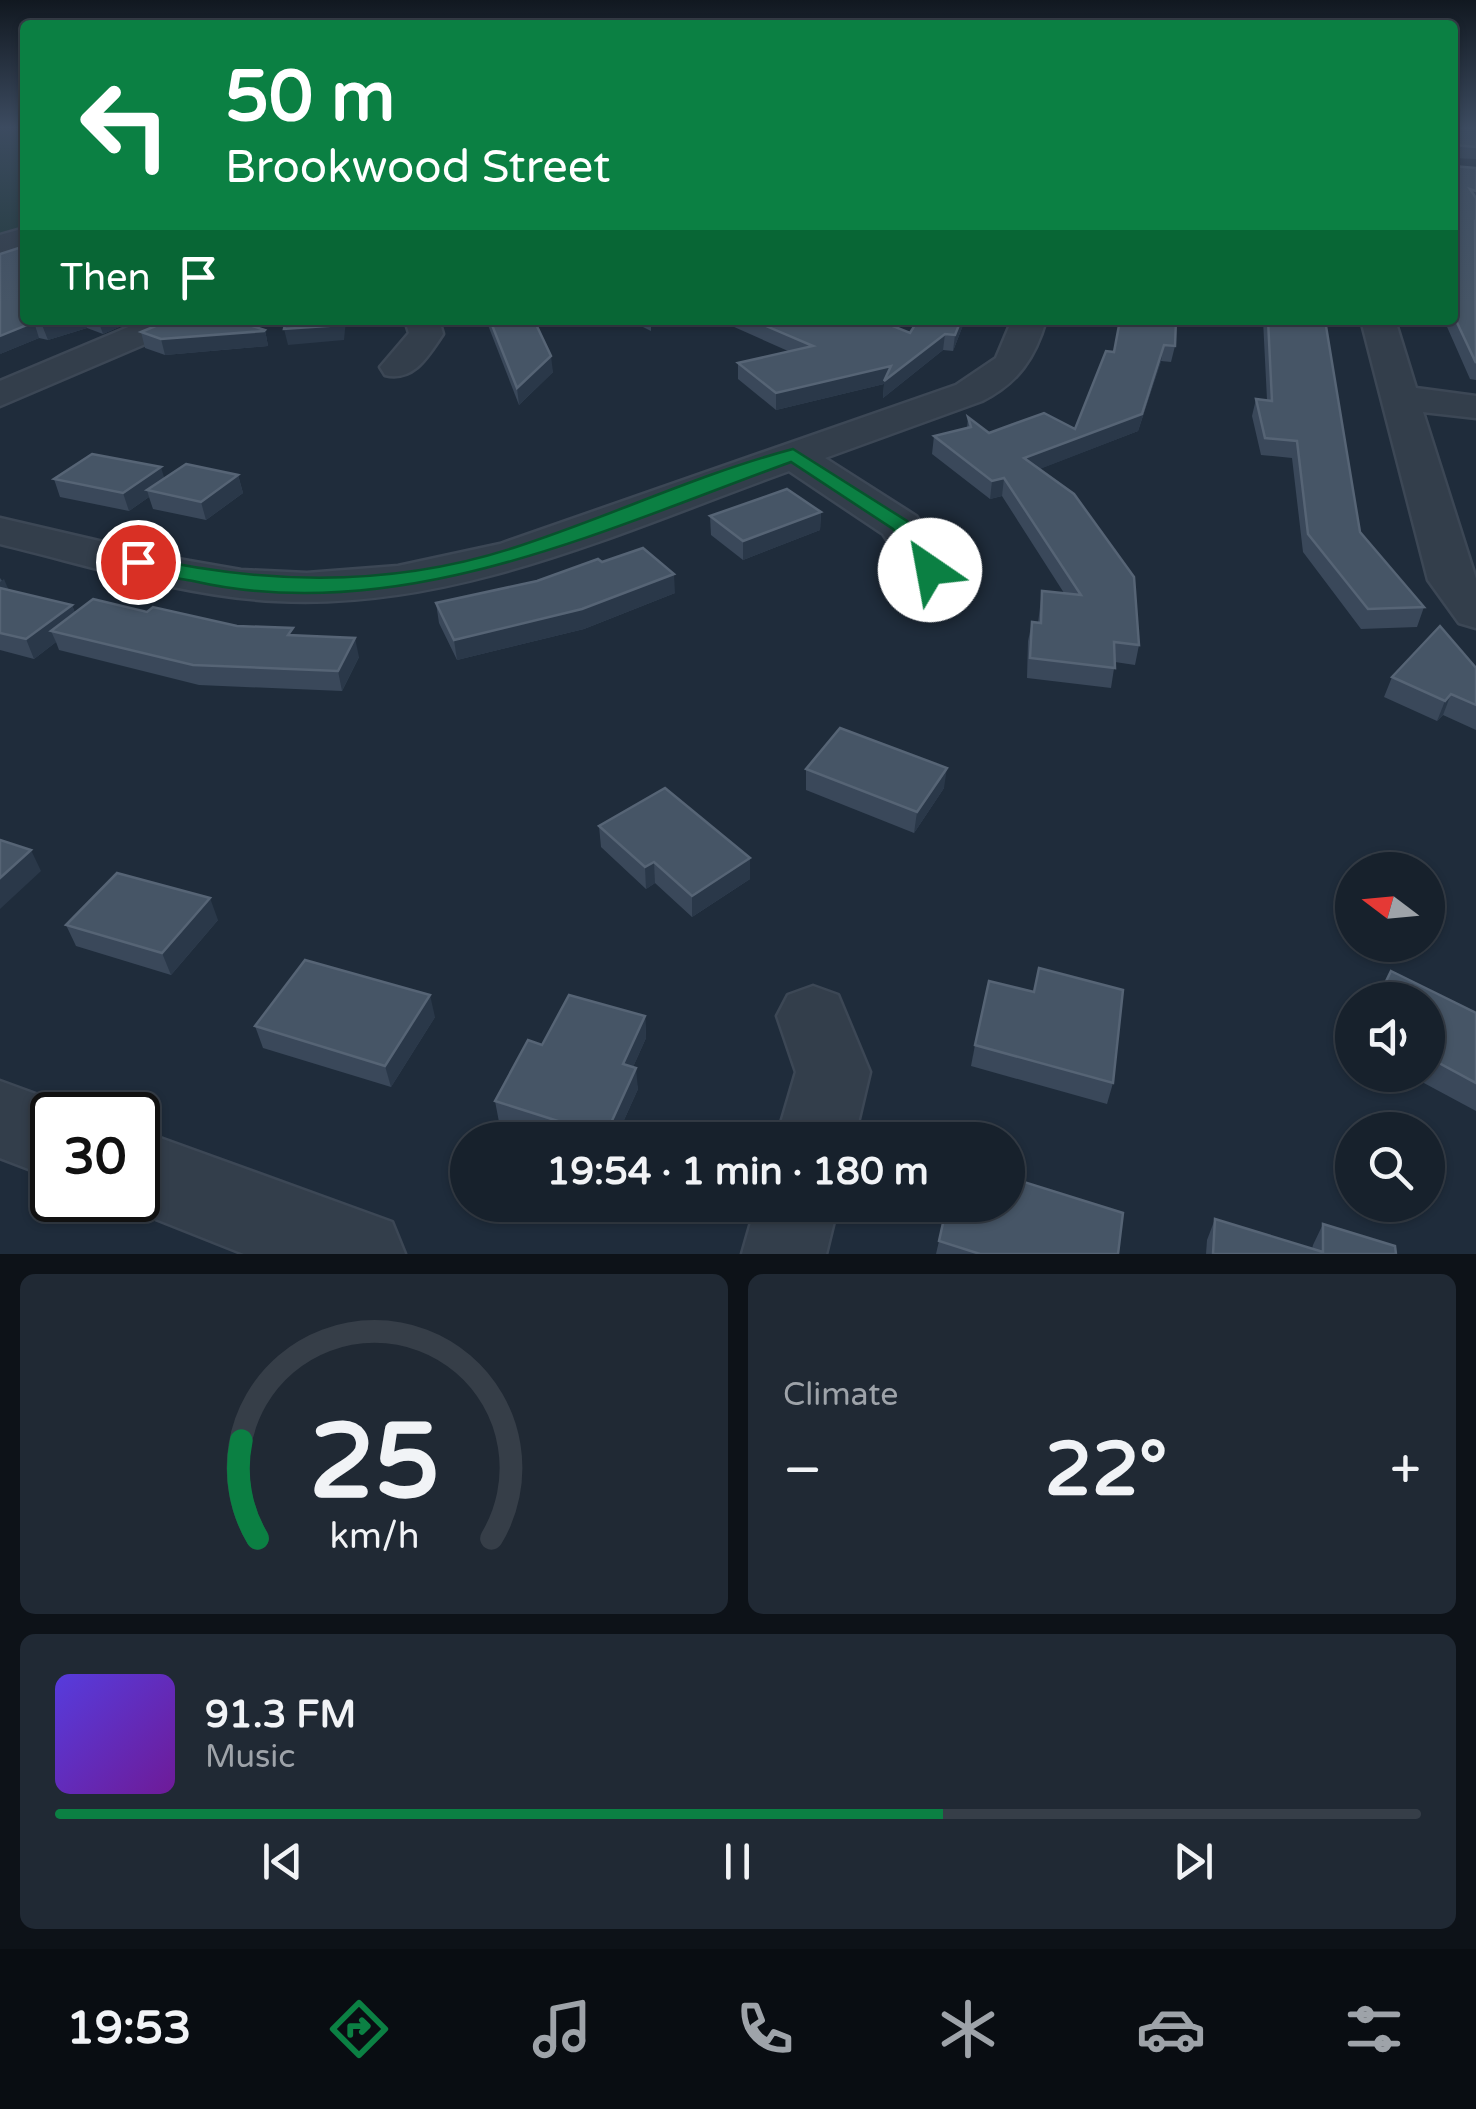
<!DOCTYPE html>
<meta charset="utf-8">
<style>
body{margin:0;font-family:"Varela Round",sans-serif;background:#202934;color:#f1f3f6;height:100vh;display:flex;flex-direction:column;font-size:38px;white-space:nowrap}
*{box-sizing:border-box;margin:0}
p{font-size:32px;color:#9ea3a9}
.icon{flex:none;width:55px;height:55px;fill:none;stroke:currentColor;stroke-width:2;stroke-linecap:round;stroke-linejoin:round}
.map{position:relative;height:1254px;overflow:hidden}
.side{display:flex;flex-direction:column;gap:20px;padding:20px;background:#0d1218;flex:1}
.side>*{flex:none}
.top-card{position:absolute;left:20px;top:20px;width:1438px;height:305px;border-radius:10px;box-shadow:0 2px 8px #0004,0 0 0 2px #363e48;background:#0b8043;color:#fff;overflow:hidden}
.needle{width:65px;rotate:286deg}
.fabs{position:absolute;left:1335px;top:852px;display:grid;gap:20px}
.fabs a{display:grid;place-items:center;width:110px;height:110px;border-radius:50%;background:#17212c;box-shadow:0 2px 8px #0004,0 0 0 2px #363e48;font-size:50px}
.speed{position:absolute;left:30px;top:1092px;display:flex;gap:20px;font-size:50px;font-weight:700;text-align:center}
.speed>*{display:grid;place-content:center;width:130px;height:130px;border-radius:50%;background:#17212c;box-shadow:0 2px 8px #0004,0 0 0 2px #363e48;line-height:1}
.speed .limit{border:5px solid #111;border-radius:15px;background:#fff;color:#111}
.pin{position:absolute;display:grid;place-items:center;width:85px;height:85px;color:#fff;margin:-42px;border:5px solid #fff;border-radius:50%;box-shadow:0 2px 10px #0007}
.me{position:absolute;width:110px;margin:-55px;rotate:327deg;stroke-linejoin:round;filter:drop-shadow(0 0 8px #0008)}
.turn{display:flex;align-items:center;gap:35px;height:210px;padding:0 40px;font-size:45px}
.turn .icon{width:130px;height:130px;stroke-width:2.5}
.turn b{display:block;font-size:70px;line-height:85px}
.then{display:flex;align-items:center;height:95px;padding:0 40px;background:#0003;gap:20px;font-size:38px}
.big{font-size:75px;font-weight:700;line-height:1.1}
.side .tile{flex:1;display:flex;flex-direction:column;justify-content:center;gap:15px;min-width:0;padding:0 35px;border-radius:15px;background:#202934}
.side .dial{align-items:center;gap:0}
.dial svg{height:260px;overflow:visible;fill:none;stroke:#363e48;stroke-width:7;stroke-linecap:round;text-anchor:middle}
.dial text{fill:#f1f3f6;stroke:none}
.song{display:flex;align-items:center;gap:30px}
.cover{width:120px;height:120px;border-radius:15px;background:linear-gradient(135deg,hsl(250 70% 55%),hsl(280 70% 35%))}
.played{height:10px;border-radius:5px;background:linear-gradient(90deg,#0b8043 65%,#363e48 65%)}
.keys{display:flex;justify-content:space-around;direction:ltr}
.heat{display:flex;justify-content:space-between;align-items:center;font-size:55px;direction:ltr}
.side .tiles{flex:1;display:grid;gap:20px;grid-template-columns:1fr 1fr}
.tile:last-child{grid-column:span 2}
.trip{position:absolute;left:450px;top:1122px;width:575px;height:100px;border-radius:50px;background:#17212c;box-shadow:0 2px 8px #0004,0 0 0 2px #363e48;font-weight:700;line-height:100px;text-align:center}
.tab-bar{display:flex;height:160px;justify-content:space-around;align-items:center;background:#090d12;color:#9ea3a9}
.tab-bar .icon{width:70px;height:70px}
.tab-bar .selected{color:#0b8043}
.tab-bar b{font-size:45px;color:#f1f3f6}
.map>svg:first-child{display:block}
.green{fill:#213a3c}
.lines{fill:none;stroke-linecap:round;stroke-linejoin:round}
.minor-casing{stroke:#3c4755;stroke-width:5}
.tertiary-casing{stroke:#3c4755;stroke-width:5}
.minor{fill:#333e4b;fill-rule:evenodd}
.tertiary{fill:#333e4b;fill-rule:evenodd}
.wall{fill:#3a485a}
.shaded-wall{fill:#2a3849}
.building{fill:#465566;stroke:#566475;stroke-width:2.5}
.route{fill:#0b8043;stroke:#07532c;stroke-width:2.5}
</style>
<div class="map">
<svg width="1476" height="1254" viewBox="0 0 1476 1254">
<rect width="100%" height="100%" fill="#1f2c3b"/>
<!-- green -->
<path class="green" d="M0,128H25V230L0,238Z"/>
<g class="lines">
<!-- minor casing -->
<g class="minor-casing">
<g id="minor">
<path d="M145,320H190L185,327L0,406V381Z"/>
<path d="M405,320H439L443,334C428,356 414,382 385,375L380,367L409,333Z"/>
<path d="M1012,320H1046C1035,358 1018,383 982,401L825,458L916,516L953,570L947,580L930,584L913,580L883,534L789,471C625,530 455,611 276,601C182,596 91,566 0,544V518L172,558L241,570L307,573L398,566L500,544L956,385L996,358Z"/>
<path d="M1361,320H1395L1416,388L1476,396V418L1423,412L1476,579V628L1459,623L1428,580Z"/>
<path d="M813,986L838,995L870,1072L854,1140H776L796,1072L777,1016L788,995Z"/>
<path d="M756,1205H838L826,1254H742Z"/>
</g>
</g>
<!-- tertiary casing -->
<g class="tertiary-casing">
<g id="tertiary">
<path d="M25,228V248L0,255V235Z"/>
<path d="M0,1081L82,1111L84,1115H52V1178L0,1158Z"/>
<path d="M138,1130L392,1222L405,1254H244L108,1200H138Z"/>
</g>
</g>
<!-- minor -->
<use href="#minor" class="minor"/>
<!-- tertiary -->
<use href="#tertiary" class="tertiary"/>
</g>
<!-- wall -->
<g class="wall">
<path d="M1452,128H1476V159L1453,158V166L1476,168V380L1470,379L1444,320H1452Z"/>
<path d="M25,320H135L103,334L87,328L48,340L39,338L0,354Z"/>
<path d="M486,320H534L553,372L519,405Z"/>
<path d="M629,320H651V331Z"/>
<path d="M732,320H878L910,333L918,320H965L953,351L943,350L883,398L884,384L776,410L738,379V363L788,351L732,326Z"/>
<path d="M1119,320L1175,346L1171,362L1161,361L1138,431L1039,469L1139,645L1135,665L1115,662L1111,688L1027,678L1028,641L1032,622L1038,623L1042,591L1064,593L1002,496L990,499L932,454L934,436L967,428L968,417L989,433L1075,429L1114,352Z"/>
<path d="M1263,320H1325L1360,532L1424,607L1417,627L1361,629L1303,552L1292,458L1261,455L1252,416L1256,399L1267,400Z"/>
<path d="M265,330L268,346L165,355L145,348L141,332Z"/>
<path d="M238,475L243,493L206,520L153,509L149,497L129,511L60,497L54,479H164Z"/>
<path d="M821,512L820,530L743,560L711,535L710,516Z"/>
<path d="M602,562L675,593L584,629L457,660L439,623L436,603L537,581Z"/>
<path d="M0,578L9,590L72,605L75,613L147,612L237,626L294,635L359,657L342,691L199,685L59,650L56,642L34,659L0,650Z"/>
<path d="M1476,668V730L1443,715L1437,721L1384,697L1392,677Z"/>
<path d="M806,769L944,788L914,833L806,790Z"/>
<path d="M599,826L750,879L692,917L655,883L646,889L601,847Z"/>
<path d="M218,920L171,975L76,946L66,925Z"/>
<path d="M1033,992L1113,1083L1107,1104L971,1066L975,1045Z"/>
<path d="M1428,1000L1476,1013V1111L1409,1075H1428Z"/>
<path d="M645,1016L646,1038L633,1067L638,1089L615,1140H554L499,1122L495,1101L542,1045Z"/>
<path d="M435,1017L391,1087L263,1048L255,1026Z"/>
<path d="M1215,1219L1312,1249L1313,1245L1323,1224L1396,1254H1206L1207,1240Z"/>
<path d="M939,1241L1118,1254H936Z"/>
</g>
<!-- shaded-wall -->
<g class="shaded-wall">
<path d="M59,320H84L87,328L48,340L42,325Z"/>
<path d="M98,320H135L103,334Z"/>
<path d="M342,320H346L344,340L288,345L284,329Z"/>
<path d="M961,320H965L953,351L955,335Z"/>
<path d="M34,322L39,338L0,354V336Z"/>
<path d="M265,330L268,346L165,355L161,339Z"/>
<path d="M945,334L943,350L883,398L884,384L776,410V393Z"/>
<path d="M1164,345L1161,361L1138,431L1022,476L1024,458L1142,414Z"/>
<path d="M551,356L553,372L519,405L517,388Z"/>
<path d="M161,467L166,484L147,490L149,497L129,511L123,493Z"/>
<path d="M238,475L243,493L206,520L201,502Z"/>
<path d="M1004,478L1002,496L990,499L992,481Z"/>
<path d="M821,512L820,530L743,560V541Z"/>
<path d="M674,574L675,593L584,629L457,660L454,640Z"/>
<path d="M4,579L12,598L0,602V582Z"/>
<path d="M72,605L79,624L51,631L56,642L34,659L26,639Z"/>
<path d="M355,638L359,657L342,691L338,671Z"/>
<path d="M1451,694L1443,715L1437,721L1445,701Z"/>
<path d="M947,768L944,788L914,833L917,812Z"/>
<path d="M31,850L41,871L0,909V878Z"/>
<path d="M750,858V879L692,917V896Z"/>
<path d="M654,862L655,883L646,889L645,867Z"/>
<path d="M210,898L218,920L171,975L162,953Z"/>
<path d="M430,995L435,1017L391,1087L385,1066Z"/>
<path d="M645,1016L646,1038L625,1085L623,1064Z"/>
<path d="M636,1068L638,1089L615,1140H606L605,1136Z"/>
</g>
<!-- building -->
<g class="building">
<path d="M1452,128H1476V147L1453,145V166L1476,168V191L1470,189L1476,198V221H1475L1476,363L1452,312Z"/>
<path d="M25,246V320H59L42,325L34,322L0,336V254Z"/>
<path d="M170,320H234L265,330L264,331L161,339L141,332Z"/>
<path d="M286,320H342L341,325L284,329Z"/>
<path d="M490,320H534L551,356L517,388Z"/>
<path d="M752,320H878L910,333L918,320H961L955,335L945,334L884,381L891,366L776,393L738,363L813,346Z"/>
<path d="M1120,320H1176L1175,346L1164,345L1142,414L1024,458L1074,494L1134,577L1139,645L1114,642L1115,668L1030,658L1032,622L1041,623L1042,591L1081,595L1004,478L992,481L934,436L971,427L968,417L989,433L1044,413L1075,429L1106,351L1114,352Z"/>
<path d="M1268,320H1325L1360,532L1424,607L1368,609L1308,534L1297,441L1265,438L1256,399L1272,401Z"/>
<path d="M92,454L161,467L123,493L54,479Z"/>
<path d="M186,464L238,475L201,502L147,490Z"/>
<path d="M787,489L821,512L743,541L710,516Z"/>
<path d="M643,548L674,574L582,609L454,640L436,603L537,581L598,559L602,562Z"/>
<path d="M0,588L72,605L26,639L0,633Z"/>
<path d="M93,599L147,612L153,607L237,626L293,628L288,635L355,638L338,671L193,665L51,631Z"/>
<path d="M1440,626L1476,668V705L1451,694L1445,701L1392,677Z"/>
<path d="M840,728L947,768L917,812L806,769Z"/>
<path d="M665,788L750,858L692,896L654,862L645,867L599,826Z"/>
<path d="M0,840L31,850L0,878Z"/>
<path d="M117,873L210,898L162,953L66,925Z"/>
<path d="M305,960L430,995L385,1066L255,1026Z"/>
<path d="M1039,968L1123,990L1113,1083L975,1045L989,981L1034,992Z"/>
<path d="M1391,971L1476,1013V1083L1428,1057V1000H1377Z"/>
<path d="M569,995L645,1016L623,1064L636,1068L605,1136L495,1101L528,1040L542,1045Z"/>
<path d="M1008,1177L1123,1213L1118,1254H980L939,1241L947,1205H1008Z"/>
<path d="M1215,1219L1323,1252V1224L1395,1246L1396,1254H1213Z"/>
</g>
<!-- sky -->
<linearGradient id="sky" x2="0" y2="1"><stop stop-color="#111820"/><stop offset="0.42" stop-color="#3c4b60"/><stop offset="1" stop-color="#3c4b60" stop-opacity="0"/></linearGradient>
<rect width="1476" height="303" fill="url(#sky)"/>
<!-- route -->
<path class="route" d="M793,449L907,521L941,570L938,574H922L893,529L791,462C603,530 398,628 193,581C174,577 141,575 128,562L138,556C264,585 389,588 513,548C607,518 698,474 793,449Z"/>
</svg>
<div class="fabs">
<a><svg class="needle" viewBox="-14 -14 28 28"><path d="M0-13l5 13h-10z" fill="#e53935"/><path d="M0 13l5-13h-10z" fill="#9ea3a9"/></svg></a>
<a><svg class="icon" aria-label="sound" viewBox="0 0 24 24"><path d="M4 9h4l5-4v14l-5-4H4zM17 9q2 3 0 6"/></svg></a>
<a><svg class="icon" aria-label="search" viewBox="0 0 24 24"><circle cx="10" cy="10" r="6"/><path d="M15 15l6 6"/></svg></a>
</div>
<div class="speed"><div class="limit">30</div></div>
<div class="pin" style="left:138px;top:562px;background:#d93025"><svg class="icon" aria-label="arrive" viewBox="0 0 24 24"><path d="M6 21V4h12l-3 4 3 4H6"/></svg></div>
<svg class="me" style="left:930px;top:570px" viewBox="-20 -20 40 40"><circle r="19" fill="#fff"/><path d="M0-13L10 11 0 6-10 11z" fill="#0b8043"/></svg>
<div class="trip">19:54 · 1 min · 180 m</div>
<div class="top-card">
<div class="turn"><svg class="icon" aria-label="left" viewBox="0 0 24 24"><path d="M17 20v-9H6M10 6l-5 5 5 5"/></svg><div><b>50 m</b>Brookwood Street</div></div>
<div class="then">Then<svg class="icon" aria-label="arrive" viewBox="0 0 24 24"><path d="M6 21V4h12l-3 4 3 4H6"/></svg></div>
</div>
</div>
<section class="side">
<div class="tiles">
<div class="tile dial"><svg viewBox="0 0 100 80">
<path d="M14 69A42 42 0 1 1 86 69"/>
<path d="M14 69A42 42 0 0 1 9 39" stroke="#0b8043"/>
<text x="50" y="56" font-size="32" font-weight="700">25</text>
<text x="50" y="72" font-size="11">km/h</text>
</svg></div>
<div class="tile"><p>Climate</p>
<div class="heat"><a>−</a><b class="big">22°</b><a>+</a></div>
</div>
<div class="tile">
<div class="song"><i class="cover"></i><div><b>91.3 FM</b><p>Music</p></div></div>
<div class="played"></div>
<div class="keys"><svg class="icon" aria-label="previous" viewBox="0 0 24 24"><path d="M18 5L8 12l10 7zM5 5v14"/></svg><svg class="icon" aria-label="pause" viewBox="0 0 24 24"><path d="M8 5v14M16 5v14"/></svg><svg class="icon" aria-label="next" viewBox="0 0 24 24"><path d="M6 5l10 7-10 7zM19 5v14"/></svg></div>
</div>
</div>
</section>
<nav class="tab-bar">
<b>19:53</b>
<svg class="icon selected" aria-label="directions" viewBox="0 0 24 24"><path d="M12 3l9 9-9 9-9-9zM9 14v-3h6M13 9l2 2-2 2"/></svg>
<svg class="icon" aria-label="music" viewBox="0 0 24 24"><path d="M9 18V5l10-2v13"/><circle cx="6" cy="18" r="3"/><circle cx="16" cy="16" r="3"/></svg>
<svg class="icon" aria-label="phone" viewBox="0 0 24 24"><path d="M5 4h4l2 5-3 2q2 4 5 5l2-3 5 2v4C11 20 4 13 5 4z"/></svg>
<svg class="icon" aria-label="climate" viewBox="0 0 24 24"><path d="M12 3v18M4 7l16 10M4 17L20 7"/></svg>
<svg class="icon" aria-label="car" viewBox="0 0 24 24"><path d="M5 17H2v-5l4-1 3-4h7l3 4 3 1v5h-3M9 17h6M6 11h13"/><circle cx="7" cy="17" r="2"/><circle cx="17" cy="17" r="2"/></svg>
<svg class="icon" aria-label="filters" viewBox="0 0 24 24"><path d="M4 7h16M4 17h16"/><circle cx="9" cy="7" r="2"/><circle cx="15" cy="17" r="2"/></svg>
</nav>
